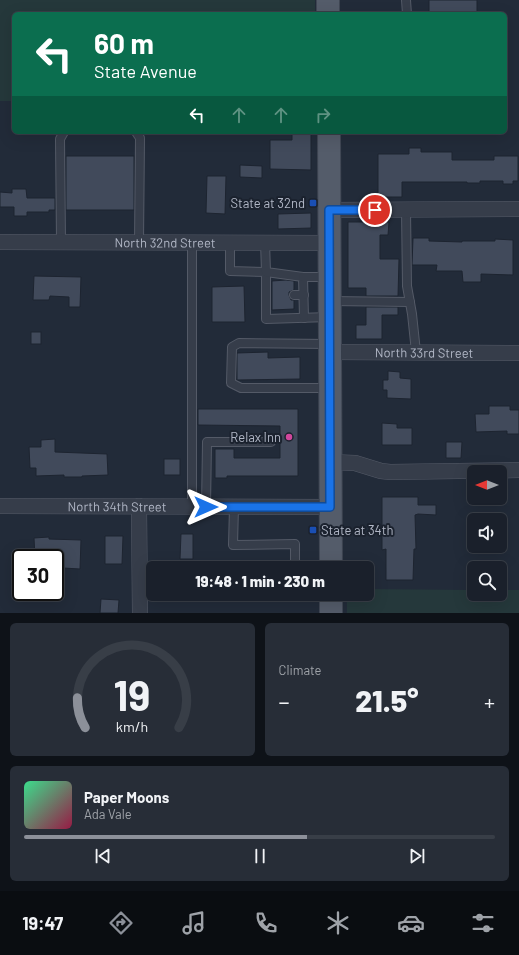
<!DOCTYPE html>
<meta charset="utf-8">
<style>
body{margin:0;font-family:Barlow,sans-serif;background:#272d37;color:#f1f3f6;height:100vh;display:flex;flex-direction:column;font-size:15px;white-space:nowrap}
*{box-sizing:border-box;margin:0}
p{font-size:13px;color:#9fa3a9}
.icon{flex:none;width:22px;height:22px;fill:none;stroke:currentColor;stroke-width:2;stroke-linecap:round;stroke-linejoin:round}
.map{position:relative;height:613px;overflow:hidden}
.sheet{display:flex;flex-direction:column;gap:10px;padding:10px;background:#0e1218;flex:1}
.sheet>*{flex:none}
.banner{position:absolute;left:12px;top:12px;width:495px;height:122px;border-radius:6px;box-shadow:0 4px 16px #0002,0 0 0 1px #383e47;background:#0b6e4f;color:#fff;overflow:hidden}
.needle{width:26px;rotate:270deg}
.fabs{position:absolute;left:467px;top:465px;display:grid;gap:8px}
.fabs a{display:grid;place-items:center;width:40px;height:40px;border-radius:6px;background:#1a202b;box-shadow:0 4px 16px #0002,0 0 0 1px #383e47;font-size:20px}
.speed{position:absolute;left:12px;top:549px;display:flex;gap:8px;font-size:20px;font-weight:700;text-align:center}
.speed>*{display:grid;place-content:center;width:52px;height:52px;border-radius:50%;background:#1a202b;box-shadow:0 4px 16px #0002,0 0 0 1px #383e47;line-height:1}
.speed .limit{border:2px solid #111;border-radius:6px;background:#fff;color:#111}
.pin{position:absolute;display:grid;place-items:center;width:34px;height:34px;color:#fff;margin:-17px;border:2px solid #fff;border-radius:50%;box-shadow:0 1px 4px #0007}
.me{position:absolute;width:44px;margin:-22px;rotate:90deg;stroke-linejoin:round;filter:drop-shadow(0 0 3px #0008)}
.turn{display:flex;align-items:center;gap:14px;height:84px;padding:0 16px;font-size:18px}
.turn .icon{width:52px;height:52px;stroke-width:2.5}
.turn b{display:block;font-size:28px;line-height:34px}
.lanes{display:flex;align-items:center;height:38px;padding:0 16px;background:#0003;justify-content:center;gap:20px;direction:ltr}
.lanes .off{opacity:.35}
.big{font-size:30px;font-weight:800;line-height:1.1}
.sheet .tile{flex:1;display:flex;flex-direction:column;justify-content:center;gap:6px;min-width:0;padding:0 14px;border-radius:6px;background:#272d37}
.sheet .dial{align-items:center;gap:0}
.dial svg{height:104px;overflow:visible;fill:none;stroke:#383e47;stroke-width:7;stroke-linecap:round;text-anchor:middle}
.dial text{fill:#f1f3f6;stroke:none}
.song{display:flex;align-items:center;gap:12px}
.cover{width:48px;height:48px;border-radius:6px;background:linear-gradient(135deg,hsl(150 70% 55%),hsl(340 70% 35%))}
.played{height:4px;border-radius:2px;background:linear-gradient(90deg,#8c9099 60%,#383e47 60%)}
.keys{display:flex;justify-content:space-around;direction:ltr}
.heat{display:flex;justify-content:space-between;align-items:center;font-size:22px;direction:ltr}
.sheet .tiles{flex:1;display:grid;gap:10px;grid-template-columns:1fr 1fr}
.tile:last-child{grid-column:span 2}
.trip{position:absolute;left:146px;top:561px;width:228px;height:40px;border-radius:6px;background:#1a202b;box-shadow:0 4px 16px #0002,0 0 0 1px #383e47;font-weight:800;line-height:40px;text-align:center}
.tabs{display:flex;height:64px;justify-content:space-around;align-items:center;background:#0a0d11;color:#9fa3a9}
.tabs .icon{width:28px;height:28px}
.tabs .active{color:#8c9099}
.tabs b{font-size:18px;color:#f1f3f6}
.map>svg:first-child{display:block}
.green{fill:#25383b}
.building{fill:#414a5b;stroke:#1d2430}
.lines{fill:none;stroke-linecap:round;stroke-linejoin:round}
.lane-casing{stroke:#545a67;stroke-width:10}
.street-casing{stroke:#545a67;stroke-width:16}
.primary-casing{stroke:#3f4653;stroke-width:24}
.lane{stroke:#363d4a;stroke-width:8}
.street{stroke:#363d4a;stroke-width:15}
.primary{stroke:#545c6a;stroke-width:22}
.route-casing{stroke:#114b97;stroke-width:10}
.route{stroke:#1a73e8;stroke-width:7}
.transit-dot{fill:#1a4fb4;stroke:#1b222e;stroke-width:1.5}
.hotel-dot{fill:#d1479c;stroke:#1b222e;stroke-width:1.5}
.labels{text-anchor:middle;dominant-baseline:central;stroke-width:4;stroke-linejoin:round;paint-order:stroke}
.poi-label{font-size:13px;fill:#b1b7c6;stroke:#1b222e;text-anchor:end}
.street-label{font-size:13px;fill:#b1b7c6;stroke:#1b222e}
</style>
<div class="map">
<svg width="519" height="613" viewBox="0 0 519 613">
<rect width="100%" height="100%" fill="#222b39"/>
<!-- green -->
<g class="green">
<path d="M0,0H315V14H14V101H0Z"/>
<path d="M367,589L474,590V594H500V590H519V613H347V594H367Z"/>
</g>
<!-- building -->
<g class="building">
<rect x="429" y="0" width="48" height="14"/>
<path d="M292,132H311V170L270,169V140H292Z"/>
<path d="M409,148H421V152H452V160H494V156H518V181H513V184H503V181H480V183H467V182H402V197H378V154H409Z"/>
<rect x="66" y="156" width="68" height="54"/>
<path d="M240,165L262,166V178L240,177Z"/>
<path d="M207,176H226L225,214L206,213Z"/>
<path d="M12,189H26L27,198H55V210H49V212H27V216H14V207H0V192L12,193Z"/>
<path d="M311,213V228L278,229V214Z"/>
<path d="M348,222H389L388,235H380V259H399L398,296H366V288H348Z"/>
<path d="M413,238H429V241L462,242V241H495V239L513,240V275L481,274V282H463L462,271H436L437,265H412Z"/>
<path d="M34,276L81,277L80,307H69V297L50,296L49,300H33Z"/>
<path d="M286,280L294,281V290L289,292V295L291,300H294V309L272,310V281Z"/>
<path d="M244,286L245,322H212V287Z"/>
<path d="M366,307H398V315H382V339H356V325H366Z"/>
<rect x="31" y="332" width="10" height="12"/>
<path d="M268,352V358L300,357V379L237,380V353Z"/>
<path d="M388,371L400,372V378L411,379V399L387,398V390H383V380H388Z"/>
<path d="M489,406H510V410H519V434H507V431L476,432L475,414H489Z"/>
<path d="M198,409H298V476H227V478H215V449H234V458H280V426L198,425Z"/>
<path d="M382,423L397,424V428H412V445H382Z"/>
<path d="M55,439V452L107,454L108,475L82,476V477H64V475L36,476V468H30L29,447H41V440Z"/>
<path d="M446,442H462L461,458H446Z"/>
<rect x="164" y="459" width="16" height="16"/>
<path d="M382,497H418V505H436V515L418,514L415,515L416,549H414L413,580H386V549L382,550Z"/>
<path d="M181,534H193V559H180Z"/>
<path d="M105,536H123L122,564H105Z"/>
<path d="M49,537V539L81,540L80,569L63,568V558H35L34,538Z"/>
<path d="M101,599L119,600L118,613H100Z"/>
</g>
<g class="lines">
<!-- lane casing -->
<g class="lane-casing">
<g id="lane">
<path d="M406,0L407,14"/>
<path d="M136,132L140,138L139,242"/>
<path d="M406,210L407,286L412,314L416,352"/>
<path d="M61,242L60,139L64,132"/>
<path d="M192,242V506"/>
<path d="M230,242V271L266,272V319L329,317"/>
<path d="M265,242L266,272L303,277L304,318"/>
<path d="M303,277H328"/>
<path d="M294,295H304"/>
<path d="M330,301L410,302"/>
<path d="M329,388H241L231,383L232,347L239,343L330,344"/>
<path d="M206,507L207,442H271"/>
<path d="M234,507L233,545L295,544V568"/>
</g>
</g>
<!-- street casing -->
<g class="street-casing">
<g id="street">
<path d="M329,210L519,209"/>
<path id="s1" d="M0,242L330,243"/>
<path id="s2" d="M330,352L519,353"/>
<path d="M330,462L355,463L381,471L390,472L519,470"/>
<path id="s3" d="M0,506L330,507"/>
<path d="M139,506L140,613"/>
</g>
</g>
<!-- primary casing -->
<g class="primary-casing">
<g id="primary">
<path d="M328,0V14"/>
<path d="M329,132L331,568"/>
<path d="M331,594V613"/>
</g>
</g>
<!-- lane -->
<use href="#lane" class="lane"/>
<!-- street -->
<use href="#street" class="street"/>
<!-- primary -->
<use href="#primary" class="primary"/>
</g>
<g class="lines">
<!-- route casing -->
<g class="route-casing">
<path id="route" d="M206,507H330L329,210H375"/>
</g>
<!-- route -->
<use href="#route" class="route"/>
</g>
<!-- markers -->
<g class="transit-dot">
<rect x="309" y="199" width="8" height="8" rx="2"/>
<rect x="309" y="526" width="8" height="8" rx="2"/>
</g>
<circle class="hotel-dot" cx="289" cy="437" r="4"/>
<g class="labels">
<!-- poi labels -->
<g class="poi-label">
<text x="305" y="203">State at 32nd</text>
<text x="281" y="437">Relax Inn</text>
<text x="321" y="530" text-anchor="start">State at 34th</text>
</g>
<!-- street labels -->
<g class="street-label">
<text stroke="none"><textPath href="#s1" startOffset="165">North 32nd Street</textPath></text>
<text stroke="none"><textPath href="#s2" startOffset="94">North 33rd Street</textPath></text>
<text stroke="none"><textPath href="#s3" startOffset="117">North 34th Street</textPath></text>
</g>
</g>
</svg>
<div class="fabs">
<a><svg class="needle" viewBox="-14 -14 28 28"><path d="M0-13l5 13h-10z" fill="#e53935"/><path d="M0 13l5-13h-10z" fill="#9fa3a9"/></svg></a>
<a><svg class="icon" aria-label="sound" viewBox="0 0 24 24"><path d="M4 9h4l5-4v14l-5-4H4zM17 9q2 3 0 6"/></svg></a>
<a><svg class="icon" aria-label="search" viewBox="0 0 24 24"><circle cx="10" cy="10" r="6"/><path d="M15 15l6 6"/></svg></a>
</div>
<div class="speed"><div class="limit">30</div></div>
<div class="pin" style="left:375px;top:210px;background:#d93025"><svg class="icon" aria-label="arrive" viewBox="0 0 24 24"><path d="M6 21V4h12l-3 4 3 4H6"/></svg></div>
<svg class="me" style="left:206px;top:507px" viewBox="-20 -20 40 40"><path d="M0-17L14 15 0 8-14 15z" fill="#1a73e8" stroke="#fff" stroke-width="4"/></svg>
<div class="trip">19:48 · 1 min · 230 m</div>
<div class="banner">
<div class="turn"><svg class="icon" aria-label="left" viewBox="0 0 24 24"><path d="M17 20v-9H6M10 6l-5 5 5 5"/></svg><div><b>60 m</b>State Avenue</div></div>
<div class="lanes"><svg class="icon" aria-label="left" viewBox="0 0 24 24"><path d="M17 20v-9H6M10 6l-5 5 5 5"/></svg><svg class="icon off" aria-label="ahead" viewBox="0 0 24 24"><path d="M12 20V5M6 11l6-6 6 6"/></svg><svg class="icon off" aria-label="ahead" viewBox="0 0 24 24"><path d="M12 20V5M6 11l6-6 6 6"/></svg><svg class="icon off" aria-label="right" viewBox="0 0 24 24"><path d="M7 20v-9h11M14 6l5 5-5 5"/></svg></div>
</div>
</div>
<section class="sheet">
<div class="tiles">
<div class="tile dial"><svg viewBox="0 0 100 80">
<path d="M14 69A42 42 0 1 1 86 69"/>
<path d="M14 69A42 42 0 0 1 8 46" stroke="#8c9099"/>
<text x="50" y="56" font-size="32" font-weight="700">19</text>
<text x="50" y="72" font-size="11">km/h</text>
</svg></div>
<div class="tile"><p>Climate</p>
<div class="heat"><a>−</a><b class="big">21.5°</b><a>+</a></div>
</div>
<div class="tile">
<div class="song"><i class="cover"></i><div><b>Paper Moons</b><p>Ada Vale</p></div></div>
<div class="played"></div>
<div class="keys"><svg class="icon" aria-label="previous" viewBox="0 0 24 24"><path d="M18 5L8 12l10 7zM5 5v14"/></svg><svg class="icon" aria-label="pause" viewBox="0 0 24 24"><path d="M8 5v14M16 5v14"/></svg><svg class="icon" aria-label="next" viewBox="0 0 24 24"><path d="M6 5l10 7-10 7zM19 5v14"/></svg></div>
</div>
</div>
</section>
<nav class="tabs">
<b>19:47</b>
<svg class="icon active" aria-label="directions" viewBox="0 0 24 24"><path d="M12 3l9 9-9 9-9-9zM9 14v-3h6M13 9l2 2-2 2"/></svg>
<svg class="icon" aria-label="music" viewBox="0 0 24 24"><path d="M9 18V5l10-2v13"/><circle cx="6" cy="18" r="3"/><circle cx="16" cy="16" r="3"/></svg>
<svg class="icon" aria-label="phone" viewBox="0 0 24 24"><path d="M5 4h4l2 5-3 2q2 4 5 5l2-3 5 2v4C11 20 4 13 5 4z"/></svg>
<svg class="icon" aria-label="climate" viewBox="0 0 24 24"><path d="M12 3v18M4 7l16 10M4 17L20 7"/></svg>
<svg class="icon" aria-label="car" viewBox="0 0 24 24"><path d="M5 17H2v-5l4-1 3-4h7l3 4 3 1v5h-3M9 17h6M6 11h13"/><circle cx="7" cy="17" r="2"/><circle cx="17" cy="17" r="2"/></svg>
<svg class="icon" aria-label="filters" viewBox="0 0 24 24"><path d="M4 7h16M4 17h16"/><circle cx="9" cy="7" r="2"/><circle cx="15" cy="17" r="2"/></svg>
</nav>
